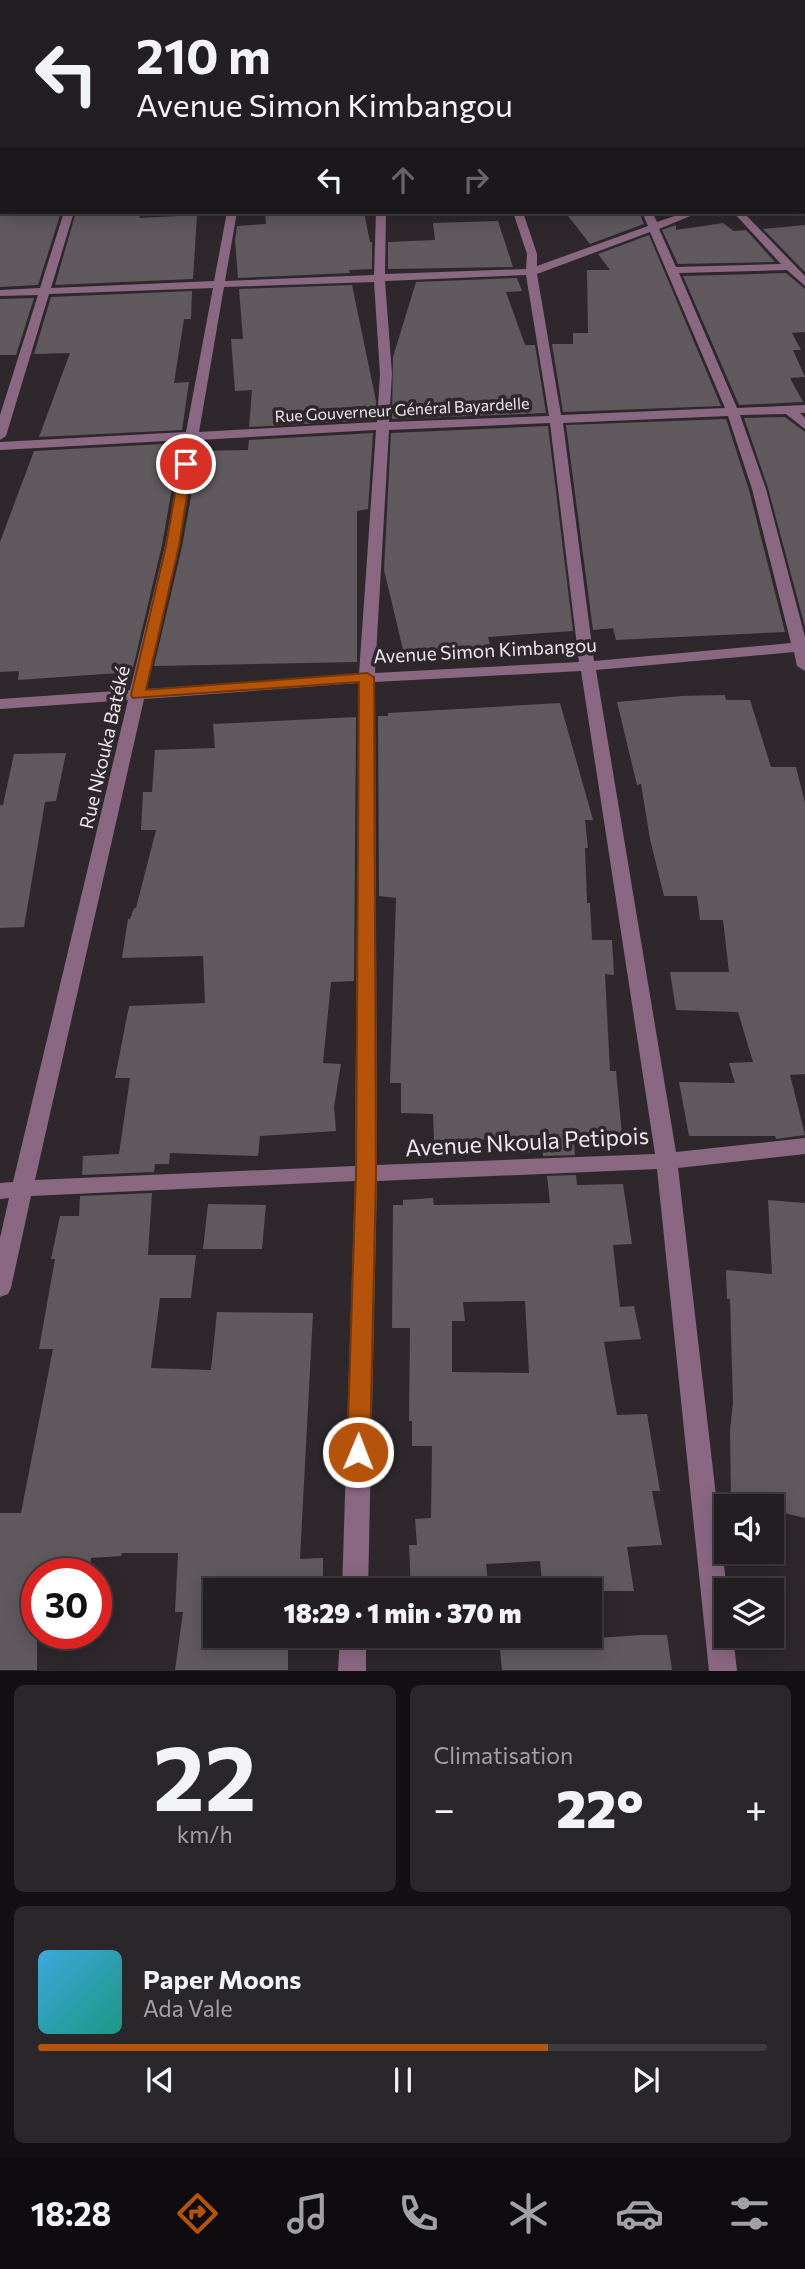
<!DOCTYPE html>
<html lang="fr">
<meta charset="utf-8">
<style>
body{margin:0;font-family:Commissioner,sans-serif;background:#2a272a;color:#f1f3f6;height:100vh;display:flex;flex-direction:column;font-size:26px;white-space:nowrap}
*{box-sizing:border-box;margin:0}
p{font-size:23px;color:#a2a2a5}
.icon{flex:none;width:38px;height:38px;fill:none;stroke:currentColor;stroke-width:2;stroke-linecap:round;stroke-linejoin:round}
.map{position:relative;height:1671px;overflow:hidden}
.sheet{display:flex;flex-direction:column;gap:14px;padding:14px;background:#131013;flex:1}
.sheet>*{flex:none}
.hud{position:absolute;left:0px;top:0px;width:805px;height:214px;box-shadow:0 4px 18px #0003,0 0 0 2px #3f3c40;background:#221e22;color:#f1f3f6;overflow:hidden}
.tools{position:absolute;left:714px;top:1494px;display:grid;gap:14px}
.tools a{display:grid;place-items:center;width:70px;height:70px;border-radius:0px;background:#221e22;box-shadow:0 4px 18px #0003,0 0 0 2px #3f3c40;font-size:35px}
.speed{position:absolute;left:21px;top:1558px;display:flex;gap:14px;font-size:35px;font-weight:700;text-align:center}
.speed>*{display:grid;place-content:center;width:91px;height:91px;border-radius:50%;background:#221e22;box-shadow:0 4px 18px #0003,0 0 0 2px #3f3c40;line-height:1}
.speed .limit{border:10px solid #d22;background:#fff;color:#111}
.pin{position:absolute;display:grid;place-items:center;width:60px;height:60px;color:#fff;margin:-30px;border:4px solid #fff;border-radius:50%;box-shadow:0 2px 7px #0007}
.me{position:absolute;width:77px;margin:-38px;rotate:1deg;stroke-linejoin:round;filter:drop-shadow(0 0 5px #0008)}
.turn{display:flex;align-items:center;gap:24px;height:147px;padding:0 21px;font-size:32px}
.turn .icon{width:91px;height:91px;stroke-width:2.5}
.turn b{display:block;font-size:49px;line-height:60px}
.lanes{display:flex;align-items:center;height:66px;padding:0 21px;background:#0003;justify-content:center;gap:35px;direction:ltr}
.lanes .off{opacity:.35}
.big{font-size:52px;font-weight:800;line-height:1.1}
.sheet .widget{flex:1;display:flex;flex-direction:column;justify-content:center;gap:10px;min-width:0;padding:0 24px;border-radius:10px;background:#2a272a}
.sheet .dial{align-items:center;gap:0}
.dial b{font-size:91px;line-height:1}
.song{display:flex;align-items:center;gap:21px}
.cover{width:84px;height:84px;border-radius:10px;background:linear-gradient(135deg,hsl(200 70% 55%),hsl(170 70% 35%))}
.played{height:7px;border-radius:4px;background:linear-gradient(90deg,#b45309 70%,#3f3c40 70%)}
.keys{display:flex;justify-content:space-around;direction:ltr}
.heat{display:flex;justify-content:space-between;align-items:center;font-size:38px;direction:ltr}
.sheet .tiles{flex:1;display:grid;gap:14px;grid-template-columns:1fr 1fr}
.widget:last-child{grid-column:span 2}
.trip{position:absolute;left:203px;top:1578px;width:399px;height:70px;border-radius:0px;background:#221e22;box-shadow:0 4px 18px #0003,0 0 0 2px #3f3c40;font-weight:800;line-height:70px;text-align:center}
.tab-bar{display:flex;height:112px;justify-content:space-around;align-items:center;background:#0e0c0e;color:#a2a2a5}
.tab-bar .icon{width:49px;height:49px}
.tab-bar .selected{color:#b45309}
.tab-bar b{font-size:32px;color:#f1f3f6}
.map>svg:first-child{display:block}
.lines{fill:none;stroke-linecap:round;stroke-linejoin:round}
.stream{stroke:#5e5846;stroke-width:5}
.building{fill:#60595e;fill-rule:evenodd}
.minor{fill:#8b6882;fill-rule:evenodd}
.route{fill:#b45309;stroke:#753606;stroke-width:2}
.labels{text-anchor:middle;dominant-baseline:central;stroke-width:7;stroke-linejoin:round;paint-order:stroke}
.far-street-label{font-size:16px;fill:#ece8eb;stroke:#2e282d}
.street-label{font-size:19px;fill:#ece8eb;stroke:#2e282d}
.near-street-label{font-size:23px;fill:#ece8eb;stroke:#2e282d}
</style>
<div class="map">
<svg width="805" height="1671" viewBox="0 0 805 1671">
<rect width="100%" height="100%" fill="#2e282d"/>
<g class="lines">
<!-- stream -->
<path class="stream" d="M592,0L594,2"/>
</g>
<!-- building -->
<g class="building">
<path d="M61,212L38,285L0,287V213Z"/>
<path d="M76,212H142L139,218L197,215L193,279L55,285Z"/>
<path d="M265,212H364L370,242H372V269L349,270L350,273L238,278L235,240L237,226L266,224Z"/>
<path d="M565,212H639L644,224L590,244Z"/>
<path d="M498,221L513,267L388,269V242L435,240L433,223Z"/>
<path d="M723,223L734,231L746,230L775,262L678,264L662,230L676,225V230Z"/>
<path d="M805,225V272L763,229Z"/>
<path d="M649,235L721,406L563,412L552,344H573V333H588L587,270H610L598,254Z"/>
<path d="M786,273L805,289V332L792,333L801,350H793L805,377L790,378L803,402L739,405L683,276Z"/>
<path d="M517,278L522,291L506,292L525,345H535L546,413L392,419L393,357L416,282Z"/>
<path d="M352,285L376,401L375,420L249,427L252,390L235,391L231,339H243L239,289Z"/>
<path d="M192,291L191,319H184L174,383L189,382L182,430L39,437L70,353L34,354L51,297Z"/>
<path d="M34,298L16,355H0V299Z"/>
<path d="M785,417L805,432V627L768,488L744,418Z"/>
<path d="M726,419L749,490L785,632L616,640L613,628L593,630L566,425Z"/>
<path d="M548,426L573,631L488,637L493,656L406,662L384,570L391,433Z"/>
<path d="M373,433L368,509L357,511V662L154,666L182,547L199,451L248,450L249,440Z"/>
<path d="M180,443L162,545L132,672L18,680L19,671L0,672V542L34,451Z"/>
<path d="M725,695L726,700H750L771,767H796L805,803V1074L790,1075L805,1135L776,1139L775,1136H689L679,1082L735,1083L729,1063L753,1062L738,1012L676,1010L670,972H729L723,920H700L697,896H664L650,839L641,784L637,785L617,702L681,696Z"/>
<path d="M560,703L593,820H585L588,848H585L587,903H590L592,940H612L614,975L605,974L610,1071H616L622,1135L573,1134L575,1155L543,1156V1153L522,1152V1139L434,1140L433,1114L401,1113V1083H390L396,898L379,896L378,716H388V713Z"/>
<path d="M356,717L354,981L331,982L323,1063L341,1064L334,1107L336,1131L260,1136L258,1156L170,1153L169,1164H155L154,1172L82,1175L83,1156L119,1154L130,1078H115L129,1006L205,1003L203,956L122,958L128,919H130L134,908H136L156,830H141L143,792H152L155,750L215,748L213,724Z"/>
<path d="M66,753L56,801L45,802L24,927L0,928V805H3L14,754Z"/>
<path d="M576,1175L577,1185L623,1184L632,1244L613,1245L620,1307L634,1306L641,1339L604,1342L617,1415L647,1414L660,1491H652L662,1545L627,1547L634,1591H543L540,1561L486,1564L489,1591H411L409,1545H417L415,1519L431,1518L432,1446H412V1421H409L410,1328H392L393,1205H403V1200L433,1198L434,1205L550,1203L547,1176ZM525,1301L529,1373L452,1372V1321H465L463,1302Z"/>
<path d="M152,1193L148,1255H196L191,1298H160L151,1368L211,1370L217,1312L313,1313L300,1559L323,1558V1591H215V1636H288V1670H175L183,1612H175L178,1553H122L121,1556L91,1558L89,1573H37V1670H0V1513H21L53,1349H39L55,1259H51L60,1216H79L80,1196Z"/>
<path d="M768,1200L805,1203V1518L772,1510V1507H759L731,1500L730,1430L733,1403L730,1299H727L726,1270L772,1274Z"/>
<path d="M208,1204L266,1205L262,1249H203Z"/>
<path d="M640,1635H667L672,1670H502L499,1640L540,1639V1642Z"/>
</g>
<g class="lines">
<!-- minor -->
<g class="minor">
<path d="M29,0H37L28,2Z"/>
<rect x="128" y="0" width="8" height="2"/>
<rect x="264" y="0" width="8" height="2"/>
<path d="M332,0H340L341,2H333Z"/>
<path d="M455,0H463L465,2H456Z"/>
<path d="M563,0H571L573,2H564Z"/>
<path d="M601,0H609L611,2H602Z"/>
<rect x="674" y="0" width="8" height="2"/>
<path d="M766,0H774L775,2H767Z"/>
<path d="M803,57L805,58V64L803,63Z"/>
<path d="M2,72V82L0,83V73Z"/>
<path d="M803,88L805,89V99L803,98Z"/>
<rect x="0" y="121" width="2" height="6"/>
<path d="M803,163L805,164V170H803Z"/>
<rect x="803" y="200" width="2" height="7"/>
<path d="M64,212H74L51,288L214,281L227,212H237L225,281L374,275L376,212H386L385,274L526,269L527,254L513,212H523L537,254V266L648,226L642,212H652L657,222L686,212H700L659,229L676,267L781,264L733,212H743L805,276V286L787,270L679,273L737,408L805,405V413H800L805,418V429L786,414L740,415L766,489L805,637V671L797,666L794,652L596,670L676,1152L805,1138V1154L678,1168L727,1591L726,1636H733L737,1671H709L657,1169L377,1181L368,1591H342L355,1181L31,1196L11,1288L8,1294L0,1297V1238L9,1198L0,1199V1183L13,1182L128,700L0,709V699L130,690L165,546L185,440L0,450V442L186,432L213,288L49,294L6,436L0,440V415L38,295L0,296V290L40,288ZM650,232L725,408L561,415L537,274ZM526,275L549,416L389,422L392,374L385,281ZM374,282L380,374L377,422L199,432L224,287ZM728,416L752,489L791,643L594,661L563,423ZM550,423L579,662L375,673L389,430ZM376,430L359,674L146,689L179,546L198,440ZM581,671L655,1154L377,1165L375,682ZM359,683L355,1166L35,1180L144,699Z"/>
<path d="M340,1636H366V1671H338Z"/>
</g>
</g>
<!-- route -->
<path class="route" d="M186,461L192,464L179,546L146,690L367,673L374,677L376,1174L370,1452L366,1459L358,1461L350,1459L347,1452L356,1174L359,682L133,698L131,695L166,546L180,464Z"/>
<g class="labels">
<!-- far-street labels -->
<g class="far-street-label">
<text transform="translate(402 409) rotate(-3)">Rue Gouverneur Général Bayardelle</text>
</g>
<!-- street labels -->
<g class="street-label">
<text transform="translate(485 650) rotate(-3)">Avenue Simon Kimbangou</text>
<text transform="translate(104 747) rotate(-77)">Rue Nkouka Batéké</text>
</g>
<!-- near-street labels -->
<g class="near-street-label">
<text transform="translate(527 1141) rotate(-3)">Avenue Nkoula Petipois</text>
</g>
</g>
</svg>
<div class="tools">
<a><svg class="icon" aria-label="sound" viewBox="0 0 24 24"><path d="M4 9h4l5-4v14l-5-4H4zM17 9q2 3 0 6"/></svg></a>
<a><svg class="icon" aria-label="layers" viewBox="0 0 24 24"><path d="M12 4l9 5-9 5-9-5zM3 14l9 5 9-5"/></svg></a>
</div>
<div class="speed"><div class="limit">30</div></div>
<div class="pin" style="left:186px;top:464px;background:#d93025"><svg class="icon" aria-label="arrive" viewBox="0 0 24 24"><path d="M6 21V4h12l-3 4 3 4H6"/></svg></div>
<svg class="me" style="left:358px;top:1452px" viewBox="-20 -20 40 40"><circle r="17" fill="#b45309" stroke="#fff" stroke-width="3"/><path d="M0-11L8 9 0 5-8 9z" fill="#fff"/></svg>
<div class="trip">18:29 · 1 min · 370 m</div>
<div class="hud">
<div class="turn"><svg class="icon" aria-label="left" viewBox="0 0 24 24"><path d="M17 20v-9H6M10 6l-5 5 5 5"/></svg><div><b>210 m</b>Avenue Simon Kimbangou</div></div>
<div class="lanes"><svg class="icon" aria-label="left" viewBox="0 0 24 24"><path d="M17 20v-9H6M10 6l-5 5 5 5"/></svg><svg class="icon off" aria-label="ahead" viewBox="0 0 24 24"><path d="M12 20V5M6 11l6-6 6 6"/></svg><svg class="icon off" aria-label="right" viewBox="0 0 24 24"><path d="M7 20v-9h11M14 6l5 5-5 5"/></svg></div>
</div>
</div>
<section class="sheet">
<div class="tiles">
<div class="widget dial"><b>22</b><p>km/h</p></div>
<div class="widget"><p>Climatisation</p>
<div class="heat"><a>−</a><b class="big">22°</b><a>+</a></div>
</div>
<div class="widget">
<div class="song"><i class="cover"></i><div><b>Paper Moons</b><p>Ada Vale</p></div></div>
<div class="played"></div>
<div class="keys"><svg class="icon" aria-label="previous" viewBox="0 0 24 24"><path d="M18 5L8 12l10 7zM5 5v14"/></svg><svg class="icon" aria-label="pause" viewBox="0 0 24 24"><path d="M8 5v14M16 5v14"/></svg><svg class="icon" aria-label="next" viewBox="0 0 24 24"><path d="M6 5l10 7-10 7zM19 5v14"/></svg></div>
</div>
</div>
</section>
<nav class="tab-bar">
<b>18:28</b>
<svg class="icon selected" aria-label="directions" viewBox="0 0 24 24"><path d="M12 3l9 9-9 9-9-9zM9 14v-3h6M13 9l2 2-2 2"/></svg>
<svg class="icon" aria-label="music" viewBox="0 0 24 24"><path d="M9 18V5l10-2v13"/><circle cx="6" cy="18" r="3"/><circle cx="16" cy="16" r="3"/></svg>
<svg class="icon" aria-label="phone" viewBox="0 0 24 24"><path d="M5 4h4l2 5-3 2q2 4 5 5l2-3 5 2v4C11 20 4 13 5 4z"/></svg>
<svg class="icon" aria-label="climate" viewBox="0 0 24 24"><path d="M12 3v18M4 7l16 10M4 17L20 7"/></svg>
<svg class="icon" aria-label="car" viewBox="0 0 24 24"><path d="M5 17H2v-5l4-1 3-4h7l3 4 3 1v5h-3M9 17h6M6 11h13"/><circle cx="7" cy="17" r="2"/><circle cx="17" cy="17" r="2"/></svg>
<svg class="icon" aria-label="filters" viewBox="0 0 24 24"><path d="M4 7h16M4 17h16"/><circle cx="9" cy="7" r="2"/><circle cx="15" cy="17" r="2"/></svg>
</nav>
